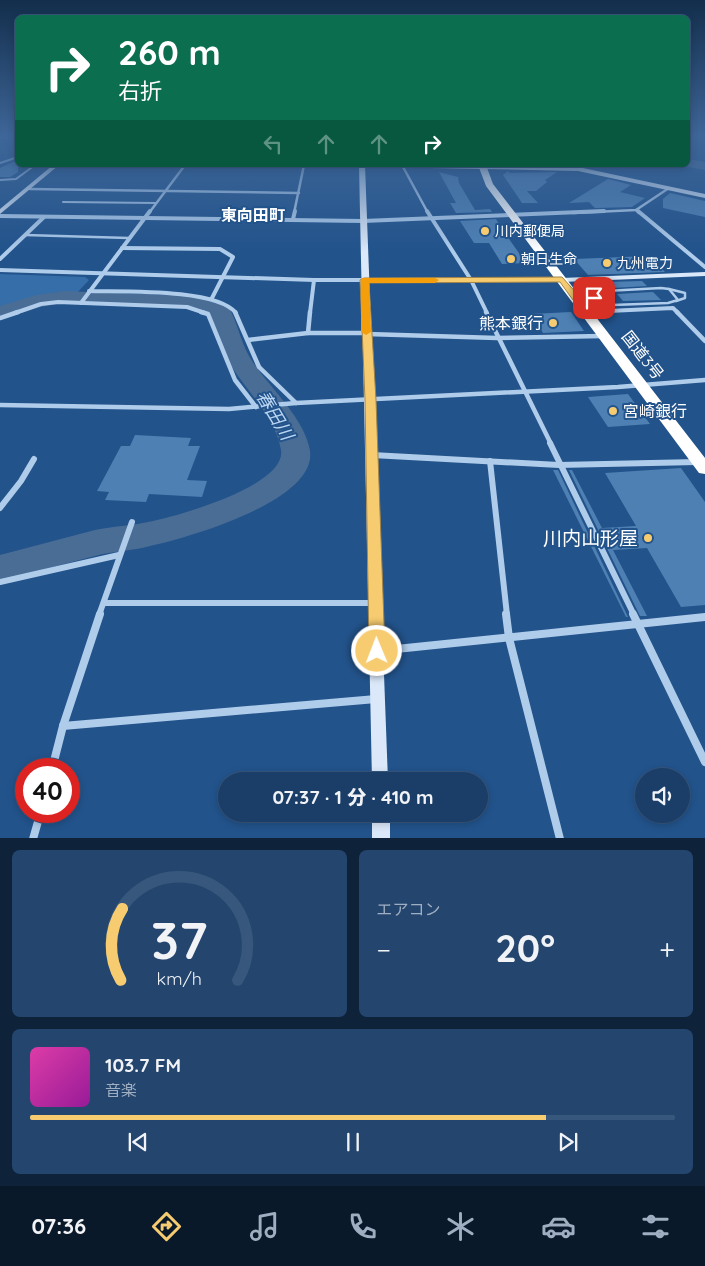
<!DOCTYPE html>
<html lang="ja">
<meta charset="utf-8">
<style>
body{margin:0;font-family:Quicksand,"Noto Sans JP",sans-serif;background:#23456e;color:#f1f3f6;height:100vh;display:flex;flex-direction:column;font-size:19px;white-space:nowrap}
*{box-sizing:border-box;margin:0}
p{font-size:16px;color:#9faec0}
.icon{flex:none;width:28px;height:28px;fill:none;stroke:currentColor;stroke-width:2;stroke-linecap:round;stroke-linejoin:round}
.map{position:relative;height:838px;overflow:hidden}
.panel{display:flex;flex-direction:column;gap:12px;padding:12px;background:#0e2239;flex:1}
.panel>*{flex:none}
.top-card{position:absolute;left:15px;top:15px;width:675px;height:152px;border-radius:8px;box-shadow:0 2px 8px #0003,0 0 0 1px #38577c;background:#0b6e4f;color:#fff;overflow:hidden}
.fabs{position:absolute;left:635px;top:768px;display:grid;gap:10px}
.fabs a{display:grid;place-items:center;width:55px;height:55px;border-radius:50%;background:#1a3e68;box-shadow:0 2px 8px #0003,0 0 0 1px #38577c;font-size:25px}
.speed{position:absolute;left:15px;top:758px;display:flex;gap:10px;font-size:25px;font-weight:700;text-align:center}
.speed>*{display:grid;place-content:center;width:65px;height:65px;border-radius:50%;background:#1a3e68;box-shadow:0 2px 8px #0003,0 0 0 1px #38577c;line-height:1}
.speed .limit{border:8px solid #d22;background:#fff;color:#111}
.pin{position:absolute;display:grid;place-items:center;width:42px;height:42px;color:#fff;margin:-21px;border-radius:10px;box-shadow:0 2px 8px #0006}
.me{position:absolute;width:55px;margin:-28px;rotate:359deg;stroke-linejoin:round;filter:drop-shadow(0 0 4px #0008)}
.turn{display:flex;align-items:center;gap:18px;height:105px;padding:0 20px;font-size:22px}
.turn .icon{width:65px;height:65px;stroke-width:2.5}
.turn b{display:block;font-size:35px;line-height:42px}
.lanes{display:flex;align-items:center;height:48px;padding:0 20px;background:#0003;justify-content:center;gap:25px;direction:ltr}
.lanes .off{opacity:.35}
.big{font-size:38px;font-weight:800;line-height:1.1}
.panel .card{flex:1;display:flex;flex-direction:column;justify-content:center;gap:8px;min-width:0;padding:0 18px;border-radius:8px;background:#23456e}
.panel .dial{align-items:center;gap:0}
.dial svg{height:130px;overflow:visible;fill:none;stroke:#38577c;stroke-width:7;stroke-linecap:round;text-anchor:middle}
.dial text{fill:#f1f3f6;stroke:none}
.song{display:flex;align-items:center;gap:15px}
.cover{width:60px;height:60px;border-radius:8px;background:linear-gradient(135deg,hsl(320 70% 55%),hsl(300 70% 35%))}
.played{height:5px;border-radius:2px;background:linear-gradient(90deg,#f7cc71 80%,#38577c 80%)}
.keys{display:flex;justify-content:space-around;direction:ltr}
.heat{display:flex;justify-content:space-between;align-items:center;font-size:28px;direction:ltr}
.panel .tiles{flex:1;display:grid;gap:12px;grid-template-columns:1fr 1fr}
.card:last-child{grid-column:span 2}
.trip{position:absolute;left:218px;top:772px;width:270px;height:50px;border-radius:25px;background:#1a3e68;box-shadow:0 2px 8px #0003,0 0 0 1px #38577c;font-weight:800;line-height:50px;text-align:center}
.menu{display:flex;height:80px;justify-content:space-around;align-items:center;background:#0a192a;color:#9faec0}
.menu .icon{width:35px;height:35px}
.menu .on{color:#f7cc71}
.menu b{font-size:22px;color:#f1f3f6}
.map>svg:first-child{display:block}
.green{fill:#356ea8}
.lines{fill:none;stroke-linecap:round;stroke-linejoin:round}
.river{fill:#4a6d95;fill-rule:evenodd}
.building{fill:#4e80b4}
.lane-far1{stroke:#afcceb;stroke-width:2}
.lane{stroke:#afcceb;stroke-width:2.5}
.street-far4{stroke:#afcceb;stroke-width:2.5}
.street-far3{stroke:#afcceb;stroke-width:4}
.street-far2{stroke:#afcceb;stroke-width:4.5}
.street-far1{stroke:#afcceb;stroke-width:6}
.street{stroke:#afcceb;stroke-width:8}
.secondary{fill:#dae8f9;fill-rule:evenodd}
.primary{fill:#f3f8fe;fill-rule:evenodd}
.highway{fill:#fff;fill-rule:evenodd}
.rail-casing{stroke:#fff;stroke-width:3}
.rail{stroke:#22538b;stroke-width:2;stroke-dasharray:6;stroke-linecap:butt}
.route{fill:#f7cc71;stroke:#a18549}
.slow{fill:#f59e0b}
.poi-dot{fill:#f7cc71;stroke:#22538b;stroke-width:2}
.labels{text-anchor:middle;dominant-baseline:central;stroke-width:4;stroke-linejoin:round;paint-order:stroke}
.far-poi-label{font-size:14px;fill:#fff;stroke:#22538b;text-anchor:start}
.far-quarter-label{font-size:16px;font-weight:bold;fill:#fff;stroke:#22538b}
.poi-label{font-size:16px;fill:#fff;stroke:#22538b;text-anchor:end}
.street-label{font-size:16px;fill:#fff;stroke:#22538b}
.water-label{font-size:18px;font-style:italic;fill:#bbd6f2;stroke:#22538b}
.near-poi-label{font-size:19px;fill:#fff;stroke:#22538b;text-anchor:end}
</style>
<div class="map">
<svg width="705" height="839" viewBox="0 0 705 839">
<rect width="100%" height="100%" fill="#22538b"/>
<!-- green -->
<path class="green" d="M0,274L85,277L89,280L76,294C48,293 26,299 0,308Z"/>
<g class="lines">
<!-- river -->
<g class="river">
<path d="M688,159L705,162V170L683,166L688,165Z"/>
<path d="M64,291L199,296L227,304C237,320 240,340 249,356C266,385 305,417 310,451C317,501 187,538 150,546C132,551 113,551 95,556C63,564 31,573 0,583V555C32,547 63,538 95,530C113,526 131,526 148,522C175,517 287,486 281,450C275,415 243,388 227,359C218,345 214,328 209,313L196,308L64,303L40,307L0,320V306L37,295Z"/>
</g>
</g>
<!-- building -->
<g class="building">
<path d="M18,160V172L10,177H0V168Z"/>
<path d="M508,171L510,173L557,172L545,180L547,182L536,191H527L538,203H522L503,175Z"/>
<path d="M439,172L458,177L459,183L475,210L490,209L492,212L456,213L450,203H456Z"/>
<path d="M608,179L631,185L620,192L645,198L632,207L595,208L589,202L569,203Z"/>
<path d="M670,193L705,201V217L663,208V199Z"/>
<path d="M496,219L502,229L526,263L502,264L489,243H474L460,221Z"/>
<path d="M649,256L665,272L588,275L574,259Z"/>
<path d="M642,281L647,286L612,288L607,282Z"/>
<path d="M653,292L661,300L623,301L617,294Z"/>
<path d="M571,312L584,331L543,333L532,314Z"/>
<path d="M628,394L650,424L608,427L588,397Z"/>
<path d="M135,435L191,438L188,446H200L187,480L207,481L202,497L149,494L146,502L105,500L109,492L97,491L121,446H130Z"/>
<path d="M681,468L705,502V605L681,607L647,548L613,550L647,616H640L569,470H572L602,528L636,526L605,473Z"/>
<path d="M553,470H558L628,617H626Z"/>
</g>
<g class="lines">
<!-- lane-far1 -->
<g class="lane-far1">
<path d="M0,163L18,157"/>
<path d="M0,180L16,179L35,165"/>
<path d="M63,202L156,203"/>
</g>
<!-- lane -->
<g class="lane">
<path d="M25,235L129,238"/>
<path d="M661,288L669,289L678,300L668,303L612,305L605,297L606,291Z"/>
<path d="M669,289L685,293V298L676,301"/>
<path d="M576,298L605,297"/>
</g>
<!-- street-far4 -->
<g class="street-far4">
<path d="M402,165L428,213"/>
<path d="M30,189L299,193"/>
<path d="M636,210L639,213"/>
<path d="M149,213L185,165"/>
<path d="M294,213L304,165"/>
<path d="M573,213L636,210L669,188"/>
</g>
<!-- street-far3 -->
<g class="street-far3">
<path d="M427,211L471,280L487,313"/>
<path d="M638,211L705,267"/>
<path d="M0,216L363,221L604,211"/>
<path d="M293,219L295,211"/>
<path d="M122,248L220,249L233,257L212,298"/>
<path d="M0,259L44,217"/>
<path d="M0,270L314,280H562"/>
<path d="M89,291C121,292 216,288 236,313"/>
<path d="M81,303L150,211"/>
<path d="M587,312L673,308L678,313"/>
<path d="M15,313L41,304L58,302L187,307L205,313"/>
<path d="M310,313L314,280"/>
</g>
<!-- street-far2 -->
<g class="street-far2">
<path d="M201,312L208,314L235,380L256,407"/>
<path d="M235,312L259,367L296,403"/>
<path d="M486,312L551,444"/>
<path d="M587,312H592"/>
<path d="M677,312L705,341"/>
<path d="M0,318L18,312"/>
<path d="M308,333L310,312"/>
<path d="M367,334L497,338L603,336"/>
<path d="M248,340L308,333H366"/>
<path d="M0,405L229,409L296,403L618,387L705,380"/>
</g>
<!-- street-far1 -->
<g class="street-far1">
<path d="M550,443L634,615"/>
<path d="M372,455L559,465L697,462"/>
<path d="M490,461L507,615"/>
<path d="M0,508L21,481L34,459"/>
<path d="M0,582L119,555"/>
<path d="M104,603H373"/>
<path d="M99,615L132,522"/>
</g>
<!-- street -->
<g class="street">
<path d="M506,614L509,638L560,839"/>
<path d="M633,614L705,762"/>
<path d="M377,651L705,617"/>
<path d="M63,726L376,699"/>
<path d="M52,769L63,726L100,614"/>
<path d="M33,839L41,811"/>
</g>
<!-- secondary -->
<g class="secondary">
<path d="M53,165H59L0,214V209Z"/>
<path d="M359,165H365L388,781H372Z"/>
<path d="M481,166L578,167L705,194V198L578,171L483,169L480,167Z"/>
<path d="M705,272V276L562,282L558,280L562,278Z"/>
<rect x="372" y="814" width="18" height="25"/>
</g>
<!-- primary -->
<path class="primary" d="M377,165H482L486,167L483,169L380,167Z"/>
<!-- highway -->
<path class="highway" d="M478,165H486L493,184L705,458V474L699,473L486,186Z"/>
<!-- rail casing -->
<g class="rail-casing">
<path id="rail" d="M0,137L3,135"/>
</g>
<!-- rail -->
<use href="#rail" class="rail"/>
</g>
<!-- sky -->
<linearGradient id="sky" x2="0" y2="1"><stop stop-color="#132e4c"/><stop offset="0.54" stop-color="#3e6698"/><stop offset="1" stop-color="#3e6698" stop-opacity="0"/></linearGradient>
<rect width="705" height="252" fill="url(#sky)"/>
<!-- route -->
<path class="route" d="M562,277L579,296L594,295L599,298L594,300H573L560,282L369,283L376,400L385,651L383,656L377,658L371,656L369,651L365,400L360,280L364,278Z"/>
<!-- slow -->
<path class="slow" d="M361,278H435L439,280L435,283H369L371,332L366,335L361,332Z"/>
<!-- markers -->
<g class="poi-dot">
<circle cx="485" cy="231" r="5"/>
<circle cx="511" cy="259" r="5"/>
<circle cx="607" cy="263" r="5"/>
<circle cx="553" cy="323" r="5"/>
<circle cx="613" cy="411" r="5"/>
<circle cx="648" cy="538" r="5"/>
</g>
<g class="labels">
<!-- far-poi labels -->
<g class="far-poi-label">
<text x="495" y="231">川内郵便局</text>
<text x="521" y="259">朝日生命</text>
<text x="617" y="263">九州電力</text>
</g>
<!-- far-quarter labels -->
<g class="far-quarter-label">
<text x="253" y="215">東向田町</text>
</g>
<!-- poi labels -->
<g class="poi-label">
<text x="543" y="323">熊本銀行</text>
<text x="623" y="411" text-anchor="start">宮崎銀行</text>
</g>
<!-- street labels -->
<g class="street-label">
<text transform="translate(643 355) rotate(52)">国道3号</text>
</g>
<!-- water labels -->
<g class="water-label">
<text transform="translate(275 415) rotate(59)">春田川</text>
</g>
<!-- near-poi labels -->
<g class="near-poi-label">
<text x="638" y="538">川内山形屋</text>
</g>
</g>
</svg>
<div class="fabs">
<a><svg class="icon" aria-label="sound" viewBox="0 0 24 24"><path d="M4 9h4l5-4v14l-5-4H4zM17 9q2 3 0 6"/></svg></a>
</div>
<div class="speed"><div class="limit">40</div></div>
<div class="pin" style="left:594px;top:298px;background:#d93025"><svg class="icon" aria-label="arrive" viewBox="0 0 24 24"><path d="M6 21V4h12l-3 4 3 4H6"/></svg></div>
<svg class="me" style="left:377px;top:651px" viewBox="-20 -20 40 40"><circle r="17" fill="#f7cc71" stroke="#fff" stroke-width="3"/><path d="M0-11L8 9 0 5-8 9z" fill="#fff"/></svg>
<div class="trip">07:37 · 1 分 · 410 m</div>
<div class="top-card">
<div class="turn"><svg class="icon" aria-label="right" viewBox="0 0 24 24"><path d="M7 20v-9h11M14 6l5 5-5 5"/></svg><div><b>260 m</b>右折</div></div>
<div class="lanes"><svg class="icon off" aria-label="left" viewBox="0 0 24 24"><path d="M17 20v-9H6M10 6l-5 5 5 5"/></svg><svg class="icon off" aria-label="ahead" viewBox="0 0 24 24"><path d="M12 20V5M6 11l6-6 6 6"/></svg><svg class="icon off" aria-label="ahead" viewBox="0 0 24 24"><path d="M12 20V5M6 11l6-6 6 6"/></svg><svg class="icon" aria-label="right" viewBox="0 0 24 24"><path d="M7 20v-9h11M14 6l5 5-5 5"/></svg></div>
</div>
</div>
<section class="panel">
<div class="tiles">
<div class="card dial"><svg viewBox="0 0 100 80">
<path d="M14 69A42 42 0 1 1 86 69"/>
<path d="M14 69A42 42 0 0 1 15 25" stroke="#f7cc71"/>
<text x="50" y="56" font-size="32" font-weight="700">37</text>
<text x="50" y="72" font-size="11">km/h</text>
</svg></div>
<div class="card"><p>エアコン</p>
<div class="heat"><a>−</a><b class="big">20°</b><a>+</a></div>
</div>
<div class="card">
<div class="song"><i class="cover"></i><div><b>103.7 FM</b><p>音楽</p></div></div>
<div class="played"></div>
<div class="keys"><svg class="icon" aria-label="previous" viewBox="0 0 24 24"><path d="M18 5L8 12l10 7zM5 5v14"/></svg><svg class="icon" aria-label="pause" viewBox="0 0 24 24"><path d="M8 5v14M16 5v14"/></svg><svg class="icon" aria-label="next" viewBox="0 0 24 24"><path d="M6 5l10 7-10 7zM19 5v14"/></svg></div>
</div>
</div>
</section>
<nav class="menu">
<b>07:36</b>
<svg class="icon on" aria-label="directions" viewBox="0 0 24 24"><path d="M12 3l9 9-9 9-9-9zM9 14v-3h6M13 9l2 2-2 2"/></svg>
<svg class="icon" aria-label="music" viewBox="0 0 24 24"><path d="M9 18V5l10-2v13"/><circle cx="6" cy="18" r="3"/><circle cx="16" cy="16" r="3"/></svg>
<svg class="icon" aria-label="phone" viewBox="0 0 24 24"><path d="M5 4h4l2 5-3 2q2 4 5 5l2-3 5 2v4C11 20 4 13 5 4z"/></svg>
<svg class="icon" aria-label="climate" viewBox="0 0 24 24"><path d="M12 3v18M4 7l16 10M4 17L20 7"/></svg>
<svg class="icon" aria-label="car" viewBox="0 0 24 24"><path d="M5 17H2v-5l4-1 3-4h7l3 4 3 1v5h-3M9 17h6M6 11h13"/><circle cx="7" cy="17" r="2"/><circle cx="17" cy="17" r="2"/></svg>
<svg class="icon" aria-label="filters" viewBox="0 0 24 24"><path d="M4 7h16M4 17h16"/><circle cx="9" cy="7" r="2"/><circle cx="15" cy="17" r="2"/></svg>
</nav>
